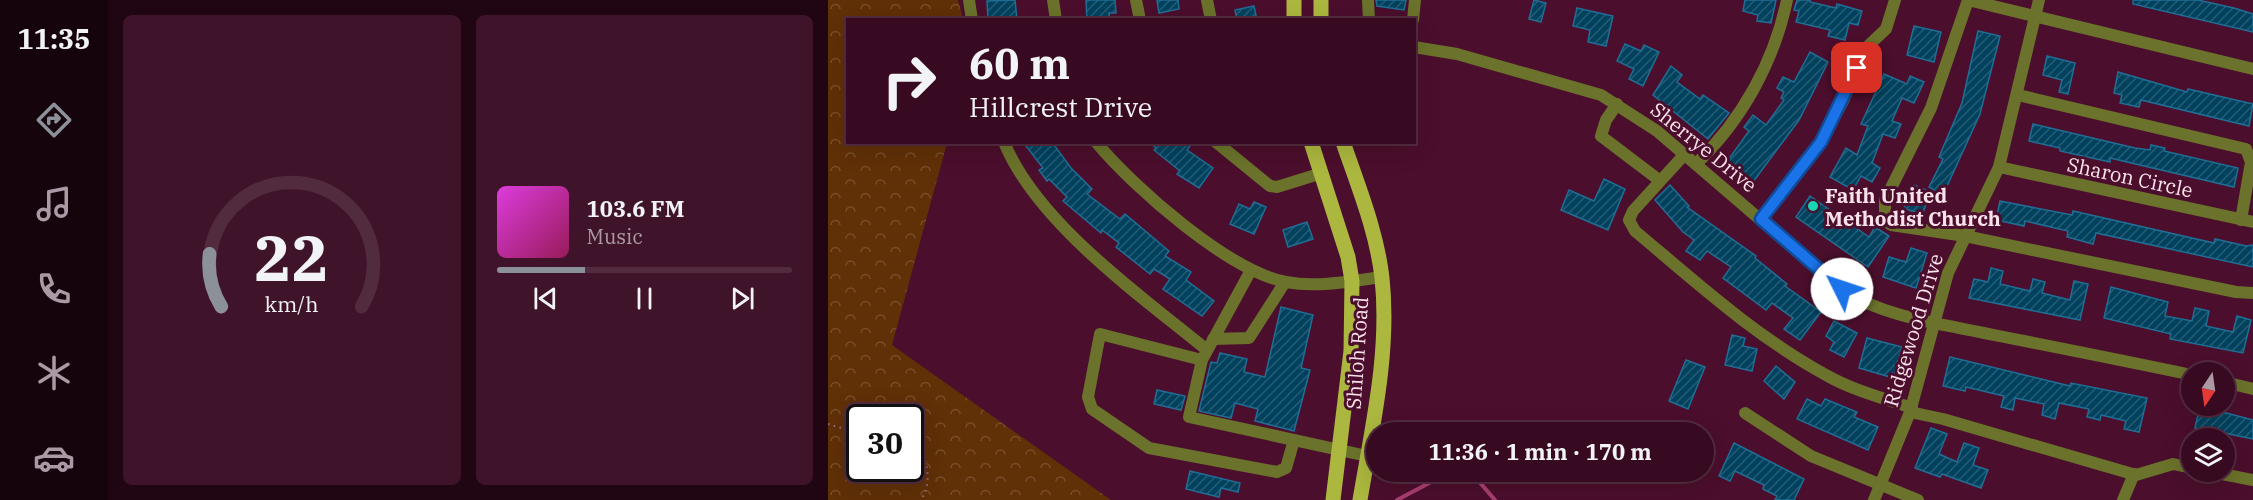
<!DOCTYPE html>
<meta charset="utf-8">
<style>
body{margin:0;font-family:"IBM Plex Serif",serif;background:#3f132a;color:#f1f3f6;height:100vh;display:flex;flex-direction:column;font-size:22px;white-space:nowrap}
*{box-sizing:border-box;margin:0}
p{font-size:20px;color:#ab9aa5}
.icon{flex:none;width:33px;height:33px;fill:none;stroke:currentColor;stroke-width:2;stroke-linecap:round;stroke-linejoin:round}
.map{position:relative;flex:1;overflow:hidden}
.sheet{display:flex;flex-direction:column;gap:15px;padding:15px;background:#1f0612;width:720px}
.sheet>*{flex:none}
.guide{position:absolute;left:18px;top:18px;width:570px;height:126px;border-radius:0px;box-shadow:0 6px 24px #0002,0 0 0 2px #522b3f;background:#380a21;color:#f1f3f6;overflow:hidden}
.needle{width:39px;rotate:193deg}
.tools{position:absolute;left:1353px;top:362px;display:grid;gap:12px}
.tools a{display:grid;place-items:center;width:54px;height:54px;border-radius:50%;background:#380a21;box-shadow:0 6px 24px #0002,0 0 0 2px #522b3f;font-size:30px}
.speed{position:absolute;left:18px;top:404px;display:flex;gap:12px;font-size:30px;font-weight:700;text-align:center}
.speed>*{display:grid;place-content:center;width:78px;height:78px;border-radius:50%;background:#380a21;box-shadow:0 6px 24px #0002,0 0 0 2px #522b3f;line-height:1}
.speed .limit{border:3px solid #111;border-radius:9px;background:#fff;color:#111}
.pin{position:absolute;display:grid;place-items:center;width:51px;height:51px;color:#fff;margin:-26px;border-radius:12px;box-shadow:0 3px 9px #0006}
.me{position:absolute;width:66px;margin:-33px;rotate:311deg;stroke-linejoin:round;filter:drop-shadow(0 0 4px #0008)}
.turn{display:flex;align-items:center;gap:21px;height:126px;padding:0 24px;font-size:27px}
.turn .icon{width:78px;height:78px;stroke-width:2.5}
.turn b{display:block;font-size:42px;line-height:51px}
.sheet .widget{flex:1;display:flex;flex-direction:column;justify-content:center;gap:9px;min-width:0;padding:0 21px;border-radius:9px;background:#3f132a}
.sheet .dial{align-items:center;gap:0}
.dial svg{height:156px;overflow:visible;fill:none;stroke:#522b3f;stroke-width:7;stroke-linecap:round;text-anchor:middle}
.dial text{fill:#f1f3f6;stroke:none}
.song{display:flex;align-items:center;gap:18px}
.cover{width:72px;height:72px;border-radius:9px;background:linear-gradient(135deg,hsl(300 70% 55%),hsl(330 70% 35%))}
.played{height:6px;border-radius:3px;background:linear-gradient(90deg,#8c9099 30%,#522b3f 30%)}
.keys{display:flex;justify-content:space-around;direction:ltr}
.sheet .tiles{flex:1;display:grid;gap:15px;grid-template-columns:repeat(2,1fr)}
.trip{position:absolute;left:538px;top:422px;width:348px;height:60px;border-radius:30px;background:#380a21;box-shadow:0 6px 24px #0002,0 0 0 2px #522b3f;font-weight:800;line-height:60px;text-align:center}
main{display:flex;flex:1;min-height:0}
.dock{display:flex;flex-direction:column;width:108px;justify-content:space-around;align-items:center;background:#16040d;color:#ab9aa5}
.dock .icon{width:42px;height:42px}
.dock .on{color:#8c9099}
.dock b{font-size:27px;color:#f1f3f6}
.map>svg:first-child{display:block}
.park{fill:url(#park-crowns);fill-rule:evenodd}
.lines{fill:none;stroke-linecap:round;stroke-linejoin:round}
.stream{stroke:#aa3e70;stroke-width:4}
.building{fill:url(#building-hatch);stroke:#206e95;stroke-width:1.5}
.path{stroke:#986c80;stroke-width:2;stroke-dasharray:1.5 4.5;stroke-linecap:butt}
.minor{stroke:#6a722b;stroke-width:12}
.major{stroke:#abb73e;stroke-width:15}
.route-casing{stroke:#114b97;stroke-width:15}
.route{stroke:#1a73e8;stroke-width:10}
.poi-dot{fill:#19d5b2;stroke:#4b0e2c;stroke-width:2}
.labels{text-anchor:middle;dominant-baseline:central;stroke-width:6;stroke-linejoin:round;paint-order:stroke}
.street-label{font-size:20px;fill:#fae2ea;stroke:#4b0e2c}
.poi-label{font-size:20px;font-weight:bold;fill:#fae2ea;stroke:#4b0e2c;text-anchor:start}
</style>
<main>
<nav class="dock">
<b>11:35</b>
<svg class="icon on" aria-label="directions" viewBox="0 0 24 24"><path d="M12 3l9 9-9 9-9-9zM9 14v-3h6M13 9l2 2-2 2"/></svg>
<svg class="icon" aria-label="music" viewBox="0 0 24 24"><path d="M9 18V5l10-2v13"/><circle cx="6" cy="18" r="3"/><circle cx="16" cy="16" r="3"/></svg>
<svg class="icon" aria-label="phone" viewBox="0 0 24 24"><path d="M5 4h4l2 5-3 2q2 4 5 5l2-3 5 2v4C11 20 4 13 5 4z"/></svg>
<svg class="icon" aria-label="climate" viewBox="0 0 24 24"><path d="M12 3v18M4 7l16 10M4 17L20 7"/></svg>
<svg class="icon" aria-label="car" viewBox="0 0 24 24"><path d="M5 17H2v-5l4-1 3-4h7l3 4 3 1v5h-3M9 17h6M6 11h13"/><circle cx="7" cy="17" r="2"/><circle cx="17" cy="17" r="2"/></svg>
</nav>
<section class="sheet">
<div class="tiles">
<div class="widget dial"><svg viewBox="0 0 100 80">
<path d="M14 69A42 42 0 1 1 86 69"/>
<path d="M14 69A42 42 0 0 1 8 42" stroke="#8c9099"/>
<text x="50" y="56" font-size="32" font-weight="700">22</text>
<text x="50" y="72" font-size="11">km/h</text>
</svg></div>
<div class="widget">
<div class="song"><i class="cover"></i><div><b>103.6 FM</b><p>Music</p></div></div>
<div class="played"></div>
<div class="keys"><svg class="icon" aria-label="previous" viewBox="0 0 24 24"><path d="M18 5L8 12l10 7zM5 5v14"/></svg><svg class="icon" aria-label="pause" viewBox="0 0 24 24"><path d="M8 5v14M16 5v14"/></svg><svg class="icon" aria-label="next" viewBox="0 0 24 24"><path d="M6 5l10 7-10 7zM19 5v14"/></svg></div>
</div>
</div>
</section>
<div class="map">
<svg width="1425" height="500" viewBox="0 0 1425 500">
<defs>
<pattern id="park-crowns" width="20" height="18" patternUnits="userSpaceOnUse" patternTransform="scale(1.5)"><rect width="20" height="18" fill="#603007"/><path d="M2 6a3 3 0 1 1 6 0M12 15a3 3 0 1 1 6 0" fill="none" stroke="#784e2b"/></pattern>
<pattern id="building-hatch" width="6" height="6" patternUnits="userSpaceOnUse" patternTransform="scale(1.5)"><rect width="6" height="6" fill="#00425e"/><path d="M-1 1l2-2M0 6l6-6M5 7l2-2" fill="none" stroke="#265d75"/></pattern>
</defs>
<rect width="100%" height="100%" fill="#4b0e2c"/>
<!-- park -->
<path class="park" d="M0,0H130L135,19L20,20V142L119,143L64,345L283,500H0ZM32,417H82V468H32Z"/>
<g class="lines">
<!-- stream -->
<g class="stream">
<path d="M642,471L667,500"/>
<path d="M569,500L624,471"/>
</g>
</g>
<!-- building -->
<g class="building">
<path d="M187,0L189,20H160L159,1Z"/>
<path d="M258,0H287L288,13H281L282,20H259Z"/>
<path d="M329,0H350L351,9L331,13Z"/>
<path d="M548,0H578L576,10L549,6Z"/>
<path d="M706,0L718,3L713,22L701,19Z"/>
<path d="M917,0H948L943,23L929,21L930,15L915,11Z"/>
<path d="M969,0H982V2L1008,8L1009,4L1034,11L1030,25L1021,23L1017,40L1000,36L1002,30L968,22L971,11L966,10Z"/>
<path d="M1305,0H1370L1406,8L1425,14V32L1305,4Z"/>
<path d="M426,6L429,20H409L407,10Z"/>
<path d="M749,8L785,16L778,46L760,42L762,30L745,26Z"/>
<path d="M1086,26L1113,32L1106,62L1079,55Z"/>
<path d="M1150,31L1172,36L1152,114L1115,195L1101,187L1115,159L1111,157L1134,103Z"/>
<path d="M797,44L813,51L816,45L831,52L815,86L801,79L806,69L789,61Z"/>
<path d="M982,52L1000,62L971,120L925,182L898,163L921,131L916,127L925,115L938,125L956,100L953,98L956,92L949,88L955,77L966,82Z"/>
<path d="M1219,56L1247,63L1240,94L1231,92L1234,80L1215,75Z"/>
<path d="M843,66L854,75L849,82L872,99L875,95L901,113L880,139L825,95Z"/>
<path d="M1290,72L1359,92L1360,89L1425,104L1421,126L1313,100L1311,107L1292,103L1294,95L1286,93Z"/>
<path d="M1056,74L1079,84L1082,76L1096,82L1086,103L1074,98L1064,121L1073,124L1067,138L1055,134L1044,163L1052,168L1044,182L1033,176L1025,190L1002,177L1018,148L1029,155L1040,126L1033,124Z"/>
<path d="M1205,124L1307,148L1322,150L1323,145L1337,148L1336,151L1410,168L1406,187L1282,158V162L1232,151V148L1201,141Z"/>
<path d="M195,142H224L243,168L264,189L259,194L292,219L297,214L341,251L337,256L363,272L358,280L386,301L374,316L335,289L342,279L326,269L322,274L288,247L291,243L274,230L273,233L235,201L239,197L221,179L219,181L211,170L215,168Z"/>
<path d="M321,142H365L359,150L385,168L371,188L349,174L352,171L326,150L328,148Z"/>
<path d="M776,179L797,189L780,230L733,210L741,190L766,201Z"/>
<path d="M842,185L861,206L859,207L928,256L927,258L959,284L957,286L993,312L972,340L956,329L965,318L944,303L938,310L895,278L903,267L879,251L872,260L858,251L866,240L855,232L827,200Z"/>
<path d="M1086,185L1103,192L1094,215L1076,208Z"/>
<path d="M982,196L1041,237L1047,227L1061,236L1040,267L968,217Z"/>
<path d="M1172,201L1244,215L1245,211L1386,243L1387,239L1418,246L1425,245V267L1268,233L1265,244L1239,237L1240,231L1197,221L1196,226L1168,220Z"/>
<path d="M426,202L438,207L426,234L402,224L411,204L422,209Z"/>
<path d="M479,222L485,239L460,247L455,230Z"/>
<path d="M1083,248L1099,253L1088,288L1055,277L1061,257L1078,262Z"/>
<path d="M1163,268L1175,271L1172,284L1202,291L1205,279L1217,282L1214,293L1242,300L1246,281L1260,284L1252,320L1141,298L1146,279L1160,282Z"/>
<path d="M1283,287L1340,302L1337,316L1364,321L1367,308L1381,311L1378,326L1405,332L1409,316L1423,320L1415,353L1342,339L1343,334L1276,318Z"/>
<path d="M453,307L485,315L473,368L482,370L466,431L427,421L430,409L407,403L403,418L371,411L383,362L389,363L392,353L419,359L416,372L437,377Z"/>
<path d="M1006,321L1029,333L1016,357L1002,350L1006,342L998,336Z"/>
<path d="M904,335L917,338L915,346L929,349L924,371L897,365Z"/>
<path d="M1039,338L1074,347L1067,373H1064L1062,377L1031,368Z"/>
<path d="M1122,357L1242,386L1243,383L1319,398L1311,432L1296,429L1298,421L1273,415L1272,420L1259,417L1261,409L1231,403L1227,419L1214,415L1216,404L1187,398L1185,410L1173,407L1176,396L1138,387L1137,391L1115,386Z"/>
<path d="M858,360L877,367L860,409L841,401Z"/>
<path d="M948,366L967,382L956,399L936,381Z"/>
<path d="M329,390L357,396L353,410L326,404Z"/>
<path d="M979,399L993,406L997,399L1029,412L1026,417L1050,427L1040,450L969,419Z"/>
<path d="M1372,406L1425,420V439L1396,433L1395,438L1373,436L1375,430L1367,428Z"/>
<path d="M1103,428L1119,434L1111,454L1129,462L1136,443L1151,448L1145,465L1160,470L1153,488L1114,474L1112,477L1087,468Z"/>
<path d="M906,443L976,479L966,500H947L949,496L935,489L936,485L907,471L902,481L891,476Z"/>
<path d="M362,471L412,483L410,492L393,488L391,497L358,489Z"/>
</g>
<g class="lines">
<!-- path -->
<g class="path">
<path d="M0,424L32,434"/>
<path d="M82,451L97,460C101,475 101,487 93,500"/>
</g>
<!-- minor -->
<g class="minor">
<path d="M141,0L144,20"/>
<path d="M225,0L228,20"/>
<path d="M308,0L312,20"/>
<path d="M379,0L383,20"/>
<path d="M540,0L541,20"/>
<path d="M1140,0L1103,108L1057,200V220L1063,225L1137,236L1408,292L1425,293"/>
<path d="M1140,0L1425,69"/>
<path d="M585,20L587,0"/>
<path d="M586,47L629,54L773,95L829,131L1013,289C1057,318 1115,324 1166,335C1232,348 1298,361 1364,375"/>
<path d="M1190,95L1418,149L1423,162L1413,220"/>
<path d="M789,104L778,120L773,136L831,180"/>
<path d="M176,142C209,223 312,295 379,350"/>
<path d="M268,142C306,188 401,271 458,282C490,288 522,281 554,277"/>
<path d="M388,142L442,186L449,187L494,173"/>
<path d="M856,155L805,211L801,220L807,231C868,282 928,337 998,375C1024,390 1055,398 1084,408"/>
<path d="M868,164C914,120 946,62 959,0"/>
<path d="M1171,167L1425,222"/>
<path d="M933,219L993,142L1015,101L1034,57L1041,45L1058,29L1067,0"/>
<path d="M423,270L374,360L361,417L539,456"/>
<path d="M385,339L421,338L457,282"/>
<path d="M374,360L272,334L260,397L264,409L321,448L449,472L458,468L466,440"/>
<path d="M1396,382L1425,389"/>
<path d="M1082,412L1115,419L1308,475L1345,464L1364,468"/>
<path d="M917,413L983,456L1090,500"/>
<path d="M1379,471L1425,480"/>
<path d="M1046,500L1082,412L1120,273L1171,167L1211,0"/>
<path d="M1295,500L1306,474"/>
</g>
<!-- major -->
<g class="major">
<path d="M493,0V20"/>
<path d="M466,20V0"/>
<path d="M483,142L520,257L524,281L523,351L505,500"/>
<path d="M515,142C530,186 549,232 554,278C562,352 544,428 532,500"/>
</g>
</g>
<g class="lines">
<!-- route casing -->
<g class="route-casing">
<path id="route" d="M1014,289L933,219L993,142L1029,68"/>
</g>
<!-- route -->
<use href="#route" class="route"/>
</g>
<!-- markers -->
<circle class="poi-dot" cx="985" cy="206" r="6"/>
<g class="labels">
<!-- street labels -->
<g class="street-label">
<text transform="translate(876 147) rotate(39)">Sherrye Drive</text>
<text transform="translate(1302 177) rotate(12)">Sharon Circle</text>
<text transform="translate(1085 330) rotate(-73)">Ridgewood Drive</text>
<text transform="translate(529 353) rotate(-86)">Shiloh Road</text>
</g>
<!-- poi labels -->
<g class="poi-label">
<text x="997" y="195">Faith United<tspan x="997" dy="23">Methodist Church</tspan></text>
</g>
</g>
</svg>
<div class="tools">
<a><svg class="needle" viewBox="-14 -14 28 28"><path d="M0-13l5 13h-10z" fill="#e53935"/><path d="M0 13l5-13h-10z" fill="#ab9aa5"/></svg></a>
<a><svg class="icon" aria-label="layers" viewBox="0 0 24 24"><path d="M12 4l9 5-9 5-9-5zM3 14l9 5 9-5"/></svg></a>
</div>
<div class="speed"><div class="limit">30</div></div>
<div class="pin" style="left:1029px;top:68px;background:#d93025"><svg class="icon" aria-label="arrive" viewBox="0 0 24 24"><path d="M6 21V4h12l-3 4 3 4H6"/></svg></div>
<svg class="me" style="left:1014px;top:289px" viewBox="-20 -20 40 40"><circle r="19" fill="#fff"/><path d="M0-13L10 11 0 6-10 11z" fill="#1a73e8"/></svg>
<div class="trip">11:36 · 1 min · 170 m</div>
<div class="guide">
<div class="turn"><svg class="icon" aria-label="right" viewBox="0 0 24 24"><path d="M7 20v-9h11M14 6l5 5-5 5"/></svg><div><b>60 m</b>Hillcrest Drive</div></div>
</div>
</div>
</main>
